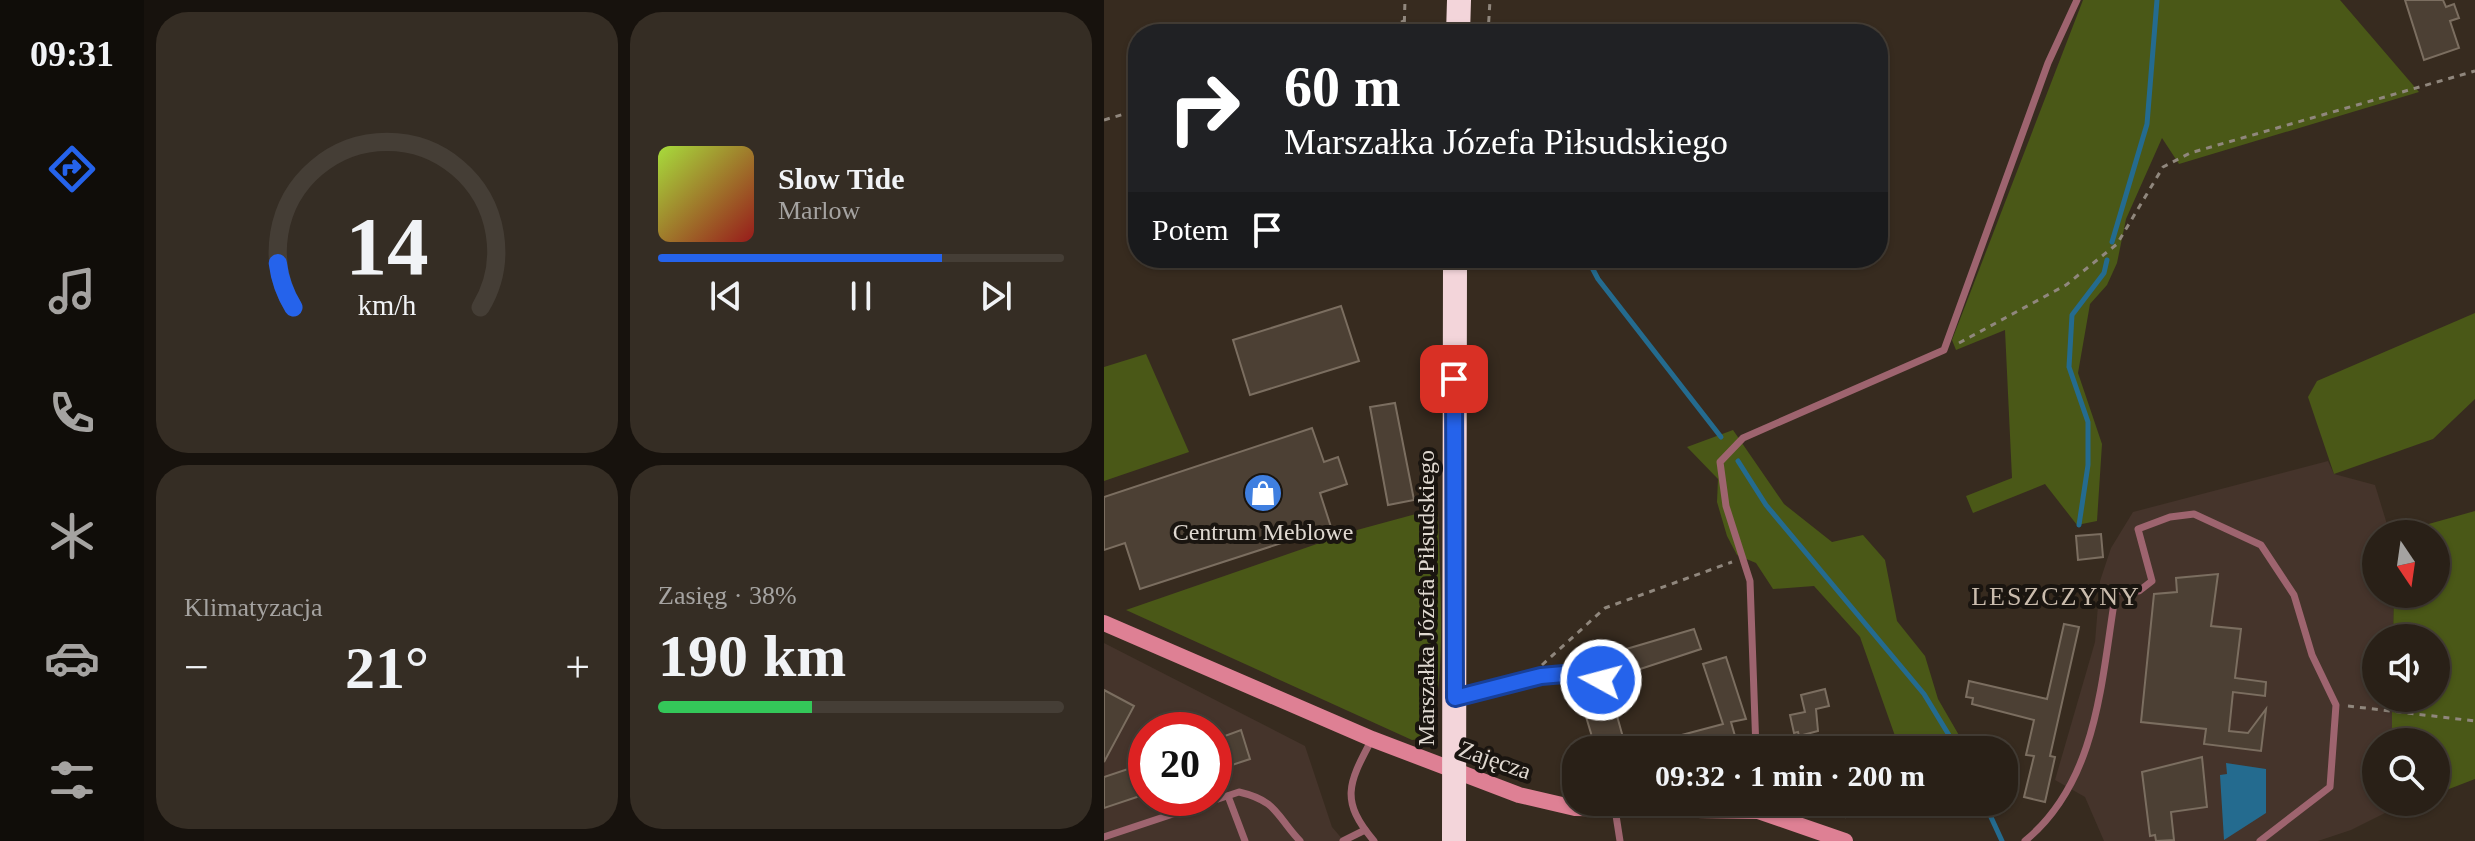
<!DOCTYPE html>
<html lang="pl">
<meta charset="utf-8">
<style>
body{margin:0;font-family:Georgia,serif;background:#352d24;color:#f1f3f6;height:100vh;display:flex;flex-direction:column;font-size:30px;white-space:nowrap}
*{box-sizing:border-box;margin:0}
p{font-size:26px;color:#a5a3a1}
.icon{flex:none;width:44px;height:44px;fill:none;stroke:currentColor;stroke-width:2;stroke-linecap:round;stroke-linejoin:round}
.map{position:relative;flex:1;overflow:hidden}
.details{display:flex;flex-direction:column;gap:12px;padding:12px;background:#17120d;width:960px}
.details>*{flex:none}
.banner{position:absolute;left:24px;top:24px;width:760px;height:244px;border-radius:32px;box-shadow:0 2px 6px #0004,0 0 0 2px #453e36;background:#202124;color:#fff;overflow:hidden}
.needle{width:52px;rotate:167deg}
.buttons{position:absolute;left:1258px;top:520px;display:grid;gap:16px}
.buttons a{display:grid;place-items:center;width:88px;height:88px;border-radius:50%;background:#292017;box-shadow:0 2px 6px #0004,0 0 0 2px #453e36;font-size:40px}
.speed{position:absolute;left:24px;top:712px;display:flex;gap:16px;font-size:40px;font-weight:700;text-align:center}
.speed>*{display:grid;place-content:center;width:104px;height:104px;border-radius:50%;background:#292017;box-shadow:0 2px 6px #0004,0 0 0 2px #453e36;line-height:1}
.speed .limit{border:12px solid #d22;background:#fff;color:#111}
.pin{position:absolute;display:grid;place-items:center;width:68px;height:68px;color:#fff;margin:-34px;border-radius:16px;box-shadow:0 4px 12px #0006}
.me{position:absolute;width:88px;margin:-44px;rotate:277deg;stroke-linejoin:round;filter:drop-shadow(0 0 6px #0008)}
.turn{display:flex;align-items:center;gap:28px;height:168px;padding:0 24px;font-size:36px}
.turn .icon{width:104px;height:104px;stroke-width:2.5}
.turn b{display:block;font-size:56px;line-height:68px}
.then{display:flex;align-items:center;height:76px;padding:0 24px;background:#0003;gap:16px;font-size:30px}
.big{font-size:60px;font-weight:600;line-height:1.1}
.details .widget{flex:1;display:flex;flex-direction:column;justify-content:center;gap:12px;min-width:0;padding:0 28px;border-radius:32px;background:#352d24}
.details .dial{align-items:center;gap:0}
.dial svg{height:208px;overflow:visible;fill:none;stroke:#453e36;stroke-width:7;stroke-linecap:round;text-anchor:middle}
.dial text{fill:#f1f3f6;stroke:none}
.song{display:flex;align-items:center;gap:24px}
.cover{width:96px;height:96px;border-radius:12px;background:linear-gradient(135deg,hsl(80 70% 55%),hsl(0 70% 35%))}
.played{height:8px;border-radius:4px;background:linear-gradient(90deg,#2563eb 70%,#453e36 70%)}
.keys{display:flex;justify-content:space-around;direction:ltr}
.heat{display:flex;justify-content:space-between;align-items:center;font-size:44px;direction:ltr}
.charge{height:12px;border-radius:6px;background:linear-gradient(90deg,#34c759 38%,#453e36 0)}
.details .tiles{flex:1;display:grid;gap:12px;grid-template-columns:repeat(2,1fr)}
.trip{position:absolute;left:458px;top:736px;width:456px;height:80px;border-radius:32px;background:#292017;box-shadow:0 2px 6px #0004,0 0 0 2px #453e36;font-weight:600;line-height:80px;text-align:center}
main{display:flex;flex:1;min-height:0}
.tab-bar{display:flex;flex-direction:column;width:144px;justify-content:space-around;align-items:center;background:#100d09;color:#a5a3a1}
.tab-bar .icon{width:56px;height:56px}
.tab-bar .active{color:#2563eb}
.tab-bar b{font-size:36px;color:#f1f3f6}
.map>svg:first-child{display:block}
.industrial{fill:#45342b;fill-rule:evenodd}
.green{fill:#4a5817}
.water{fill:#246b8f}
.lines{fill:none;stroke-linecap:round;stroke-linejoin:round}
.stream{stroke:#246b8f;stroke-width:5}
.building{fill:#4c4034;stroke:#7b6e60;stroke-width:2}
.path{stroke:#90877d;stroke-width:3;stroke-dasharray:6 6;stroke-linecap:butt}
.lane{stroke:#9e646f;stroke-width:7}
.secondary{stroke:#de8094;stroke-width:16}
.highway{stroke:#f3d5da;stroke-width:24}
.route-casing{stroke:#184099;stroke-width:20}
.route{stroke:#2563eb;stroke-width:14}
.labels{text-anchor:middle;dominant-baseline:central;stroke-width:8;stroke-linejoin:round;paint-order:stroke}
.poi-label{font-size:24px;fill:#e0d9d1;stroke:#1a1510}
.street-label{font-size:24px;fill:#e0d9d1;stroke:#1a1510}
.neighbourhood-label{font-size:26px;letter-spacing:2px;fill:#cabcad;stroke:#1a1510}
</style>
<main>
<nav class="tab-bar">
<b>09:31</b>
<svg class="icon active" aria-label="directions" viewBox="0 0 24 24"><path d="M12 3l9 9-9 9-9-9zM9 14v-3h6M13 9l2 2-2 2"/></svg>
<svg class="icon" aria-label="music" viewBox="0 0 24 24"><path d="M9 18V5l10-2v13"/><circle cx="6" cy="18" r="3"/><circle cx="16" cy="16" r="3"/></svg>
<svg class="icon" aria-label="phone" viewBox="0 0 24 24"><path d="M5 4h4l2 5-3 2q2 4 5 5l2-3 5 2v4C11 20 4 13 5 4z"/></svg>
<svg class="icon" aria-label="climate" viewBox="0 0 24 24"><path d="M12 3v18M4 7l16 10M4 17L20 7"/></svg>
<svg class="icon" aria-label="car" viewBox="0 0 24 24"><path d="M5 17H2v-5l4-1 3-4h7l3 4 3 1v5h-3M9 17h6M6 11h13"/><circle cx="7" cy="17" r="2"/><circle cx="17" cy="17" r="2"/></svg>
<svg class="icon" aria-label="filters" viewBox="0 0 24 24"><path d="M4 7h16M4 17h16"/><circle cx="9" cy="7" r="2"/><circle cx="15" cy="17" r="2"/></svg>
</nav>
<section class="details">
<div class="tiles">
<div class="widget dial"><svg viewBox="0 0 100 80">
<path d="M14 69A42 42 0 1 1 86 69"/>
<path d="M14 69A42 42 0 0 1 8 52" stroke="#2563eb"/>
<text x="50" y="56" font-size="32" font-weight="700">14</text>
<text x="50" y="72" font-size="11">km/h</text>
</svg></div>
<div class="widget">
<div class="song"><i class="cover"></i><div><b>Slow Tide</b><p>Marlow</p></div></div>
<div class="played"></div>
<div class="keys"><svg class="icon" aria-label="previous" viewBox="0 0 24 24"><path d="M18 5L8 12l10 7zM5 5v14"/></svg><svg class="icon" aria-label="pause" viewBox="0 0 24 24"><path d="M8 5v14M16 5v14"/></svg><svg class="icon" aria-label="next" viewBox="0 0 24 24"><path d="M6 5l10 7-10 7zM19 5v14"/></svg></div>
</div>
<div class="widget"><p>Klimatyzacja</p>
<div class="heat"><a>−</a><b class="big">21°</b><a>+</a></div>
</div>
<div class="widget"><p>Zasięg · 38%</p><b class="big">190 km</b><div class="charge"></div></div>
</div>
</section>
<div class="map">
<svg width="1371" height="841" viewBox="0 0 1371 841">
<rect width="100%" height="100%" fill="#372b1f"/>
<!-- industrial -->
<g class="industrial">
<path d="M1224,461L1230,474L1271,485L1286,534H1272V594H1290L1289,638H1272V698H1288V742H1272V802H1287V810L1247,830L1214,841H1000L981,797L951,780L991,642L996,581L1007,548L1029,512Z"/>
<path d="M0,643L201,746L228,827L240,841H0ZM42,730H110V798H42Z"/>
</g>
<!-- green -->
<g class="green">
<path d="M979,0H1236L1315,92L1075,164L1058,138L1022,219L1013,263L1003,285L986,304L974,373L998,444L993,521L973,525L941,484L869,513L862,496L908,478L901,330L852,350L848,340Z"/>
<path d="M1371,313V399L1329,439L1230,474L1204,397L1213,381Z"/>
<path d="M42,354L85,452L0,481V367Z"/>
<path d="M629,430L680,504L728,542L759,535L781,560L793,621L821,656L834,699L856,737V750H796L756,637L710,586L669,589L652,563L633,555L623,536L613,502L614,479L583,447Z"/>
<path d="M334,508C335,565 345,689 323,738L308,740L22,610L253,530Z"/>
<path d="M1371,511V779L1332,794V742H1288V698H1332V638H1289L1290,594H1332V534H1311L1321,525Z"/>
</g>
<!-- water -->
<path class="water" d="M1122,763L1162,769V813L1120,840L1116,775L1123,774Z"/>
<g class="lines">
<!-- stream -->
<g class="stream">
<path d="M1008,242L1043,124L1053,0"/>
<path d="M483,258L494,279L617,437"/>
<path d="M634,461L662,505L820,694L854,750"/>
<path d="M975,525L984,465V422L965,367L968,315L1000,273L1003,260"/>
<path d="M880,802L898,841"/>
</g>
</g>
<!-- building -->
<g class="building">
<path d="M1301,0H1339L1342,7L1350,4L1355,18L1346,21L1355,48L1320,60Z"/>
<path d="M237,306L255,361L146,395L129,340Z"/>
<path d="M291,403L310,500L284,505L266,407Z"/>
<path d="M208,428L220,462L234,457L243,484L216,493L227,527L36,589L21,543L0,550V497Z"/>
<path d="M997,534L999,557L974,560L972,536Z"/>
<path d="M1114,574L1107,626L1137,629L1131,678L1162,682L1161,696L1129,692L1125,731L1144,733L1162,709L1157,751L1100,744L1102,729L1037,722L1050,594L1073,592L1072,578Z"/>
<path d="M960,624L975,627L946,756L951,757L941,802L920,797L930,756L922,755L930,720L868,704L869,698L862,697L865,681L943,699Z"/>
<path d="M590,629L597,649L509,678L502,655Z"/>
<path d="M622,657L642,719L627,722L635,750H536V746L619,724L599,664Z"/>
<path d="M721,689L725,706L712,709L714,731L695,736L694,732L690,733L686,715L701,712L697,695Z"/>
<path d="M0,690L30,706L0,762Z"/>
<path d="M506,691L522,748L492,750L477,700Z"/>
<path d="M137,730L146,759L110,771V740Z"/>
<path d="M1098,757L1103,807L1067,812L1070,840L1052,841L1051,835L1046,836L1038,772Z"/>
<path d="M42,763V794L0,808V777Z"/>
<path d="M736,802H778V803L742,817Z"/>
</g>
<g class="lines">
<!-- path -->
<g class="path">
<path d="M263,34L300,21"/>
<path d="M300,34L301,0"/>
<path d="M384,34L386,0"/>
<path d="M0,120L34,110"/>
<path d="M855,343L962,285L1013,244L1059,167L1086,153L1371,71"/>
<path d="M438,665L501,608L628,562"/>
<path d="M1244,706L1371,721"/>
</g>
<!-- lane -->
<g class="lane">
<path d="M353,698L437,676L497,680"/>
<path d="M267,741C244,784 236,801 270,841"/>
<path d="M652,750L646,581L622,506L616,462L639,438L840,350L944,63L973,0"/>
<path d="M124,796L141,841"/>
<path d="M511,809L516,841"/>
<path d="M0,837L135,792C174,801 172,816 196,841"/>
<path d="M239,841L261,830"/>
<path d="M921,841C995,780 997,679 1012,591H1035L1048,581L1034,529L1066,517L1090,514L1157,545L1190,595L1208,655L1232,705L1226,787L1156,841"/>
</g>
<!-- secondary -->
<path class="secondary" d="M0,623L268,739L415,795L471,808L654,811L741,841"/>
<!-- highway -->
<g class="highway">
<path d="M354,34L355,0"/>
<path d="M350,841L351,258"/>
</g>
</g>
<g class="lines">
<!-- route casing -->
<g class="route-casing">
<path id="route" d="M350,379L351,698L437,676L460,674L497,680"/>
</g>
<!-- route -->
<use href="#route" class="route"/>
</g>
<!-- icons -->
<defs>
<g id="shop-disc" transform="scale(2)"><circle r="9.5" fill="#3f7fe0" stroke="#1a1510"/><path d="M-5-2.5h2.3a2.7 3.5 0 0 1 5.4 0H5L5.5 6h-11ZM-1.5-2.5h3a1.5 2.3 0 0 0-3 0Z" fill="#fff"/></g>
</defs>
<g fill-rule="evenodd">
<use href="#shop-disc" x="159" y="493"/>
</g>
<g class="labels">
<!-- poi labels -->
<g class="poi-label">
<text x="159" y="532">Centrum Meblowe</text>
</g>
<!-- street labels -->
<g class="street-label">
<text transform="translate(322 598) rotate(-90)">Marszałka Józefa Piłsudskiego</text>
<text transform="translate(391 760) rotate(19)">Zajęcza</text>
</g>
<!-- neighbourhood labels -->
<g class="neighbourhood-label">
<text x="952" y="596">LESZCZYNY</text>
</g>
</g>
</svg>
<div class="buttons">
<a><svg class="needle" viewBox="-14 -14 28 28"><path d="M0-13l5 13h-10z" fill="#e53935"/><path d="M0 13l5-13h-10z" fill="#a5a3a1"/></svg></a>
<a><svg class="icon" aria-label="sound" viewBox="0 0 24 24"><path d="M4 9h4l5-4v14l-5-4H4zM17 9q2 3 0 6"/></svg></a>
<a><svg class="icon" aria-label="search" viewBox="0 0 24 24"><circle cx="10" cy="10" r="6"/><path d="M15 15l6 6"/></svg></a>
</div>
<div class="speed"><div class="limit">20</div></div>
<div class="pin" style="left:350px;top:379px;background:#d93025"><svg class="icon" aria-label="arrive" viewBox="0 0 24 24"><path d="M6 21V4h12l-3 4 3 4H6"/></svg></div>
<svg class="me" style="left:497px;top:680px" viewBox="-20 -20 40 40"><circle r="17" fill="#2563eb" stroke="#fff" stroke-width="3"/><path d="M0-11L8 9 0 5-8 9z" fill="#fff"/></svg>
<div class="trip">09:32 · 1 min · 200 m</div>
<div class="banner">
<div class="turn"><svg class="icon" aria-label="right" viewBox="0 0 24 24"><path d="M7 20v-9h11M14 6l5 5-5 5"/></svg><div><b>60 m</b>Marszałka Józefa Piłsudskiego</div></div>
<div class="then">Potem<svg class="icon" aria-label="arrive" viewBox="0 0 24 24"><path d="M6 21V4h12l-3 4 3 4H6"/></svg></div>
</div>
</div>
</main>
